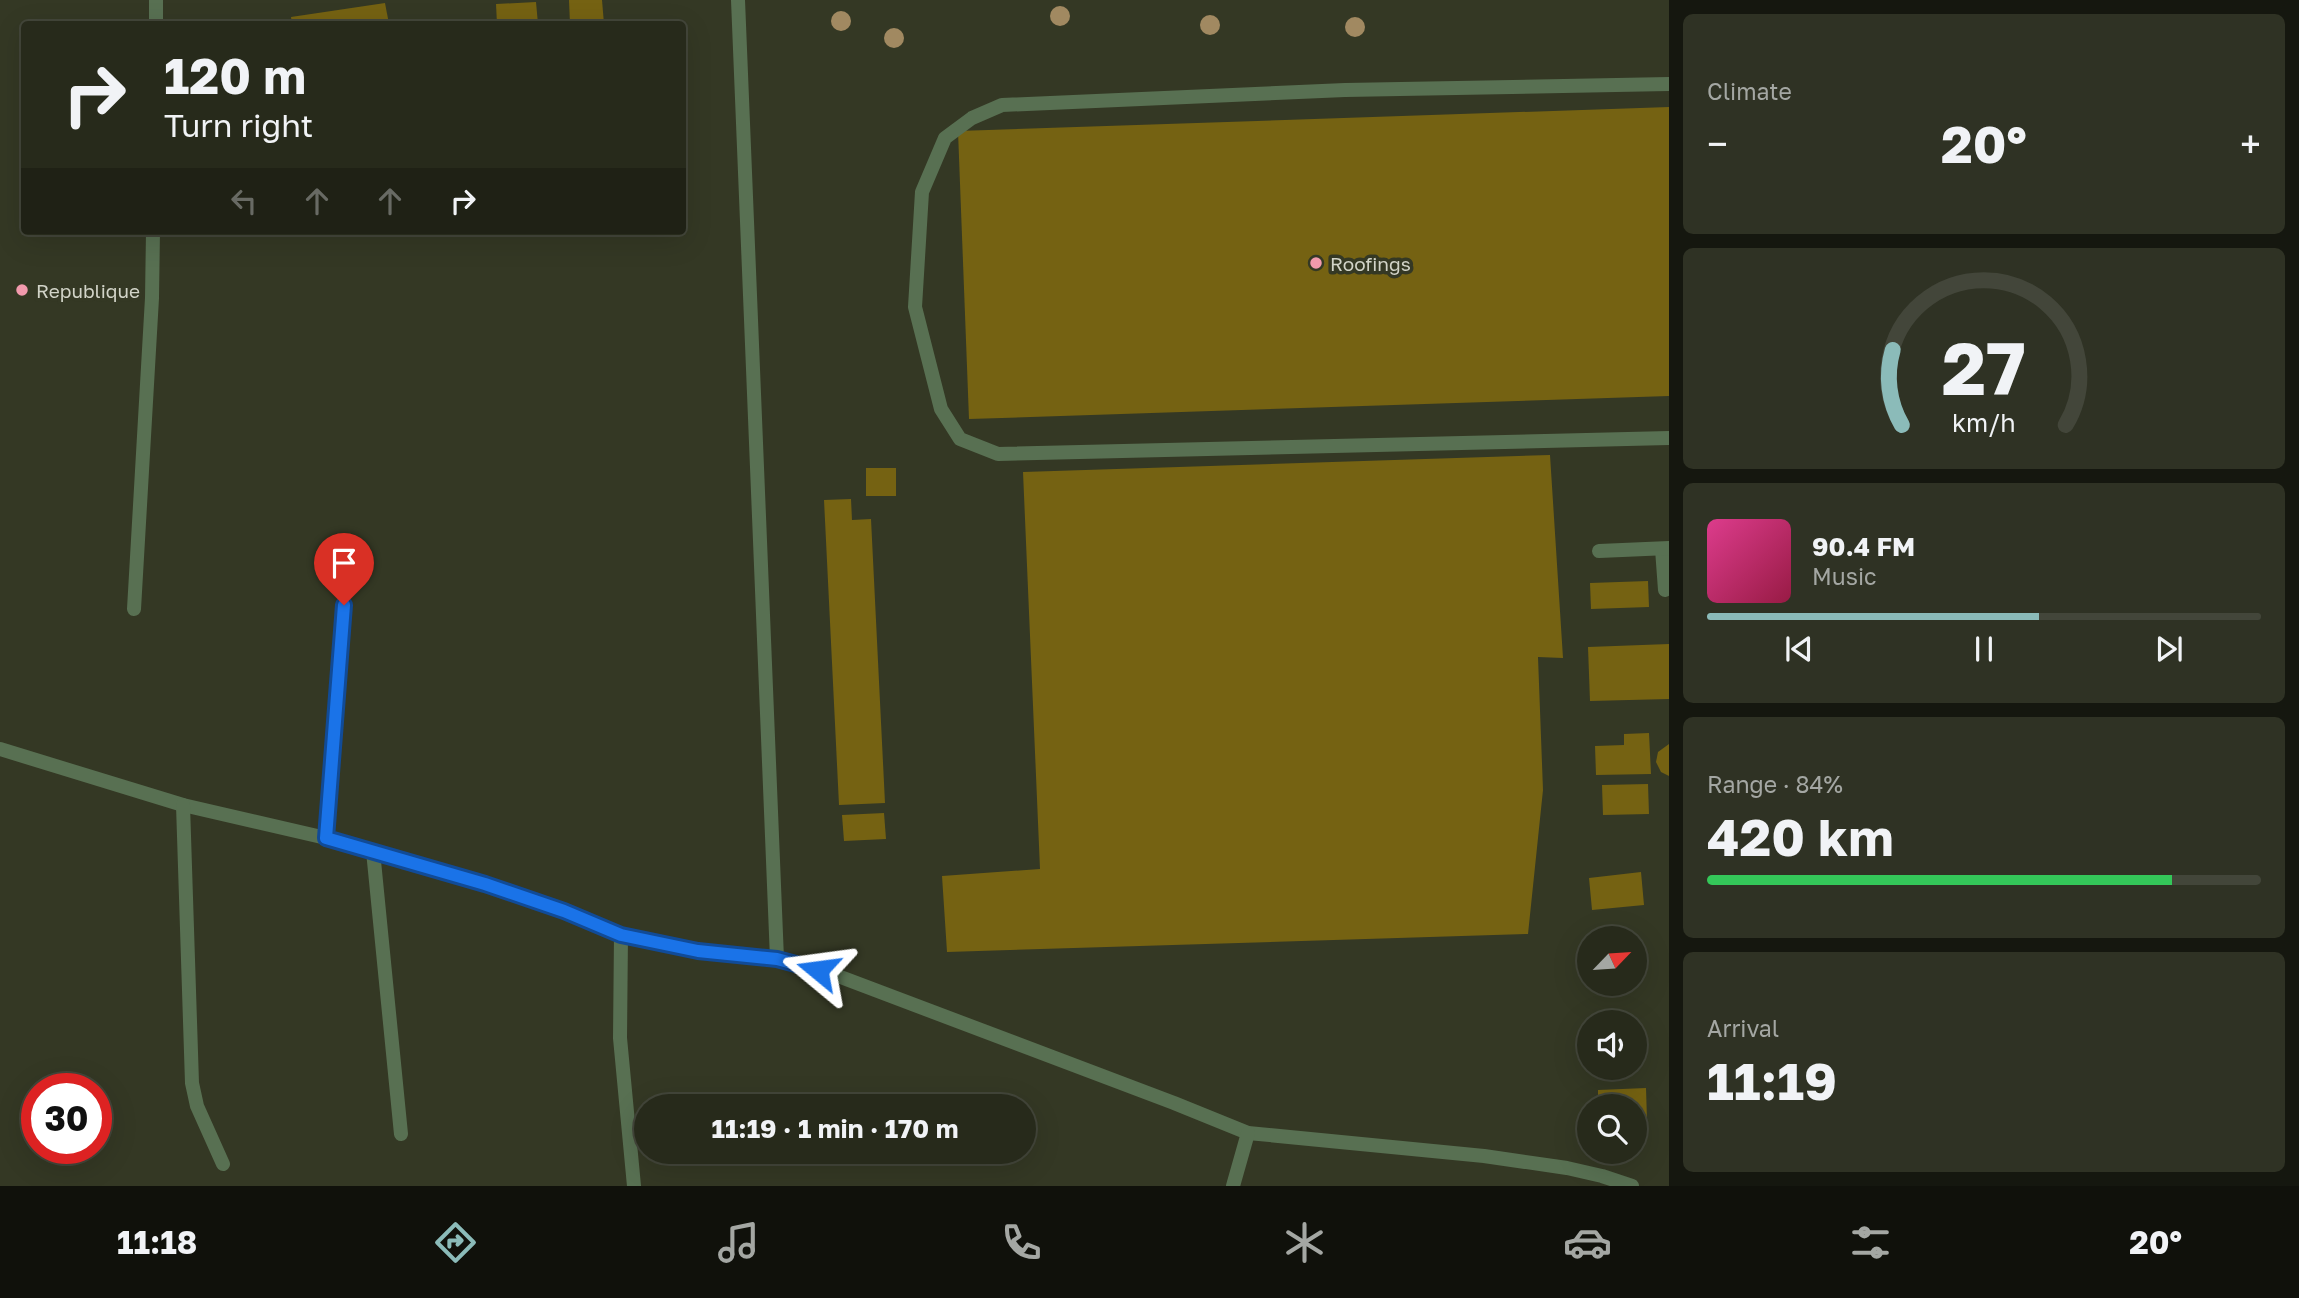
<!DOCTYPE html>
<meta charset="utf-8">
<style>
body{margin:0;font-family:"Golos Text",sans-serif;background:#2f3224;color:#f1f3f6;height:100vh;display:flex;flex-direction:column;font-size:26px;white-space:nowrap}
*{box-sizing:border-box;margin:0}
p{font-size:23px;color:#a4a7a3}
.icon{flex:none;width:38px;height:38px;fill:none;stroke:currentColor;stroke-width:2;stroke-linecap:round;stroke-linejoin:round}
.map{position:relative;flex:1;overflow:hidden}
.sheet{display:flex;flex-direction:column;gap:14px;padding:14px;background:#15170f;width:630px}
.sheet>*{flex:none}
.hud{position:absolute;left:21px;top:21px;width:665px;height:214px;border-radius:7px;box-shadow:0 7px 28px #0002,0 0 0 2px #43463a;background:#272a1b;color:#f1f3f6;overflow:hidden}
.needle{width:46px;rotate:65deg}
.buttons{position:absolute;left:1577px;top:926px;display:grid;gap:14px}
.buttons a{display:grid;place-items:center;width:70px;height:70px;border-radius:50%;background:#272a1b;box-shadow:0 7px 28px #0002,0 0 0 2px #43463a;font-size:35px}
.speed{position:absolute;left:21px;top:1073px;display:flex;gap:14px;font-size:35px;font-weight:700;text-align:center}
.speed>*{display:grid;place-content:center;width:91px;height:91px;border-radius:50%;background:#272a1b;box-shadow:0 7px 28px #0002,0 0 0 2px #43463a;line-height:1}
.speed .limit{border:10px solid #d22;background:#fff;color:#111}
.pin{position:absolute;display:grid;place-items:center;width:60px;height:60px;color:#fff;margin:-72px -30px;border-radius:50% 50% 50% 0;rotate:-45deg;box-shadow:0 0 7px #0007}
.pin .icon{rotate:45deg}
.me{position:absolute;width:77px;margin:-38px;rotate:286deg;stroke-linejoin:round;filter:drop-shadow(0 0 5px #0008)}
.turn{display:flex;align-items:center;gap:24px;height:147px;padding:0 28px;font-size:32px}
.turn .icon{width:91px;height:91px;stroke-width:2.5}
.turn b{display:block;font-size:49px;line-height:60px}
.lanes{display:flex;align-items:center;height:66px;padding:0 28px;background:#0003;justify-content:center;gap:35px;direction:ltr}
.lanes .off{opacity:.35}
.big{font-size:52px;font-weight:700;line-height:1.1}
.sheet .card{flex:1;display:flex;flex-direction:column;justify-content:center;gap:10px;min-width:0;padding:0 24px;border-radius:10px;background:#2f3224}
.sheet .dial{align-items:center;gap:0}
.dial svg{height:182px;overflow:visible;fill:none;stroke:#43463a;stroke-width:7;stroke-linecap:round;text-anchor:middle}
.dial text{fill:#f1f3f6;stroke:none}
.song{display:flex;align-items:center;gap:21px}
.cover{width:84px;height:84px;border-radius:10px;background:linear-gradient(135deg,hsl(330 70% 55%),hsl(340 70% 35%))}
.played{height:7px;border-radius:4px;background:linear-gradient(90deg,#8bbbb9 60%,#43463a 60%)}
.keys{display:flex;justify-content:space-around;direction:ltr}
.heat{display:flex;justify-content:space-between;align-items:center;font-size:38px;direction:ltr}
.charge{height:10px;border-radius:5px;background:linear-gradient(90deg,#34c759 84%,#43463a 0)}
.trip{position:absolute;left:634px;top:1094px;width:402px;height:70px;border-radius:35px;background:#272a1b;box-shadow:0 7px 28px #0002,0 0 0 2px #43463a;font-weight:700;line-height:70px;text-align:center}
.menu{display:flex;height:112px;justify-content:space-around;align-items:center;background:#10110b;color:#a4a7a3}
.menu .icon{width:49px;height:49px}
.menu .active{color:#8bbbb9}
.menu b{font-size:32px;color:#f1f3f6}
main{display:flex;flex:1;min-height:0}
.map>svg:first-child{display:block}
.building{fill:#756212}
.lines{fill:none;stroke-linecap:round;stroke-linejoin:round}
.service{stroke:#587052;stroke-width:14}
.minor{stroke:#587052;stroke-width:14}
.tree{fill:#a18961}
.route-casing{stroke:#114b97;stroke-width:18}
.route{stroke:#1a73e8;stroke-width:12}
.poi-dot{fill:#f29aad;stroke:#343824;stroke-width:2.5}
.labels{text-anchor:middle;dominant-baseline:central;stroke-width:7;stroke-linejoin:round;paint-order:stroke}
.poi-label{font-size:19px;fill:#d2d4c8;stroke:#343824;text-anchor:start}
</style>
<main>
<div class="map">
<svg width="1669" height="1186" viewBox="0 0 1669 1186">
<rect width="100%" height="100%" fill="#343824"/>
<!-- building -->
<g class="building">
<path d="M569,0H602L604,24H570Z"/>
<path d="M536,2L538,24H497L496,4Z"/>
<path d="M385,3L389,24H292L291,17Z"/>
<path d="M1669,107V396L969,419L958,131Z"/>
<path d="M1550,455L1563,658L1538,657L1543,790L1528,934L947,952L942,876L1040,869L1023,472Z"/>
<rect x="866" y="468" width="30" height="28"/>
<path d="M851,499L852,520L871,519L885,803L839,805L824,500Z"/>
<path d="M1648,581L1649,607L1591,609L1590,583Z"/>
<path d="M1669,644V699L1590,701L1588,647Z"/>
<path d="M1649,733L1651,774L1596,775L1595,746L1624,745V734Z"/>
<path d="M1669,744V776L1661,772L1656,762L1658,752Z"/>
<path d="M1648,784L1649,814L1603,815L1602,785Z"/>
<path d="M884,813L886,839L844,841L842,815Z"/>
<path d="M1641,872L1644,905L1592,910L1589,878Z"/>
<path d="M1646,1088L1647,1120L1634,1121V1106H1598V1090Z"/>
</g>
<g class="lines">
<!-- service -->
<g class="service">
<path d="M1669,84L1345,90L1002,105L972,118L945,138L922,192L915,307L941,409L960,439L998,454L1669,438"/>
<path d="M1662,549L1665,590"/>
<path d="M1599,551L1669,548"/>
</g>
<!-- minor -->
<g class="minor">
<path d="M738,0L777,959"/>
<path d="M156,24V0"/>
<path d="M134,609L152,298L153,231"/>
<path d="M0,749L183,805L326,838L485,884L564,910L621,935L698,951L777,959L838,976L1174,1103L1248,1133L1484,1156L1567,1168L1602,1176L1632,1186"/>
<path d="M183,805L192,1083L197,1106L223,1164"/>
<path d="M326,838L344,605"/>
<path d="M373,851L401,1134"/>
<path d="M621,935L620,1038L634,1186"/>
<path d="M1233,1186L1248,1133"/>
</g>
</g>
<!-- trees -->
<g class="tree">
<circle cx="1060" cy="16" r="10"/>
<circle cx="841" cy="21" r="10"/>
<circle cx="1210" cy="25" r="10"/>
<circle cx="1355" cy="27" r="10"/>
<circle cx="894" cy="38" r="10"/>
</g>
<g class="lines">
<!-- route casing -->
<g class="route-casing">
<path id="route" d="M344,605L326,838L485,884L564,911L621,935L698,951L777,959L818,970"/>
</g>
<!-- route -->
<use href="#route" class="route"/>
</g>
<!-- markers -->
<g class="poi-dot">
<circle cx="1316" cy="263" r="7"/>
<circle cx="22" cy="290" r="7"/>
</g>
<g class="labels">
<!-- poi labels -->
<g class="poi-label">
<text x="1330" y="263">Roofings</text>
<text x="36" y="290">Republique</text>
</g>
</g>
</svg>
<div class="buttons">
<a><svg class="needle" viewBox="-14 -14 28 28"><path d="M0-13l5 13h-10z" fill="#e53935"/><path d="M0 13l5-13h-10z" fill="#a4a7a3"/></svg></a>
<a><svg class="icon" aria-label="sound" viewBox="0 0 24 24"><path d="M4 9h4l5-4v14l-5-4H4zM17 9q2 3 0 6"/></svg></a>
<a><svg class="icon" aria-label="search" viewBox="0 0 24 24"><circle cx="10" cy="10" r="6"/><path d="M15 15l6 6"/></svg></a>
</div>
<div class="speed"><div class="limit">30</div></div>
<div class="pin" style="left:344px;top:605px;background:#d93025"><svg class="icon" aria-label="arrive" viewBox="0 0 24 24"><path d="M6 21V4h12l-3 4 3 4H6"/></svg></div>
<svg class="me" style="left:818px;top:970px" viewBox="-20 -20 40 40"><path d="M0-17L14 15 0 8-14 15z" fill="#1a73e8" stroke="#fff" stroke-width="4"/></svg>
<div class="trip">11:19 · 1 min · 170 m</div>
<div class="hud">
<div class="turn"><svg class="icon" aria-label="right" viewBox="0 0 24 24"><path d="M7 20v-9h11M14 6l5 5-5 5"/></svg><div><b>120 m</b>Turn right</div></div>
<div class="lanes"><svg class="icon off" aria-label="left" viewBox="0 0 24 24"><path d="M17 20v-9H6M10 6l-5 5 5 5"/></svg><svg class="icon off" aria-label="ahead" viewBox="0 0 24 24"><path d="M12 20V5M6 11l6-6 6 6"/></svg><svg class="icon off" aria-label="ahead" viewBox="0 0 24 24"><path d="M12 20V5M6 11l6-6 6 6"/></svg><svg class="icon" aria-label="right" viewBox="0 0 24 24"><path d="M7 20v-9h11M14 6l5 5-5 5"/></svg></div>
</div>
</div>
<section class="sheet">
<div class="card"><p>Climate</p>
<div class="heat"><a>−</a><b class="big">20°</b><a>+</a></div>
</div>
<div class="card dial"><svg viewBox="0 0 100 80">
<path d="M14 69A42 42 0 1 1 86 69"/>
<path d="M14 69A42 42 0 0 1 10 36" stroke="#8bbbb9"/>
<text x="50" y="56" font-size="32" font-weight="700">27</text>
<text x="50" y="72" font-size="11">km/h</text>
</svg></div>
<div class="card">
<div class="song"><i class="cover"></i><div><b>90.4 FM</b><p>Music</p></div></div>
<div class="played"></div>
<div class="keys"><svg class="icon" aria-label="previous" viewBox="0 0 24 24"><path d="M18 5L8 12l10 7zM5 5v14"/></svg><svg class="icon" aria-label="pause" viewBox="0 0 24 24"><path d="M8 5v14M16 5v14"/></svg><svg class="icon" aria-label="next" viewBox="0 0 24 24"><path d="M6 5l10 7-10 7zM19 5v14"/></svg></div>
</div>
<div class="card"><p>Range · 84%</p><b class="big">420 km</b><div class="charge"></div></div>
<div class="card"><p>Arrival</p><b class="big">11:19</b></div>
</section>
</main>
<nav class="menu">
<b>11:18</b>
<svg class="icon active" aria-label="directions" viewBox="0 0 24 24"><path d="M12 3l9 9-9 9-9-9zM9 14v-3h6M13 9l2 2-2 2"/></svg>
<svg class="icon" aria-label="music" viewBox="0 0 24 24"><path d="M9 18V5l10-2v13"/><circle cx="6" cy="18" r="3"/><circle cx="16" cy="16" r="3"/></svg>
<svg class="icon" aria-label="phone" viewBox="0 0 24 24"><path d="M5 4h4l2 5-3 2q2 4 5 5l2-3 5 2v4C11 20 4 13 5 4z"/></svg>
<svg class="icon" aria-label="climate" viewBox="0 0 24 24"><path d="M12 3v18M4 7l16 10M4 17L20 7"/></svg>
<svg class="icon" aria-label="car" viewBox="0 0 24 24"><path d="M5 17H2v-5l4-1 3-4h7l3 4 3 1v5h-3M9 17h6M6 11h13"/><circle cx="7" cy="17" r="2"/><circle cx="17" cy="17" r="2"/></svg>
<svg class="icon" aria-label="filters" viewBox="0 0 24 24"><path d="M4 7h16M4 17h16"/><circle cx="9" cy="7" r="2"/><circle cx="15" cy="17" r="2"/></svg>
<b>20°</b>
</nav>
